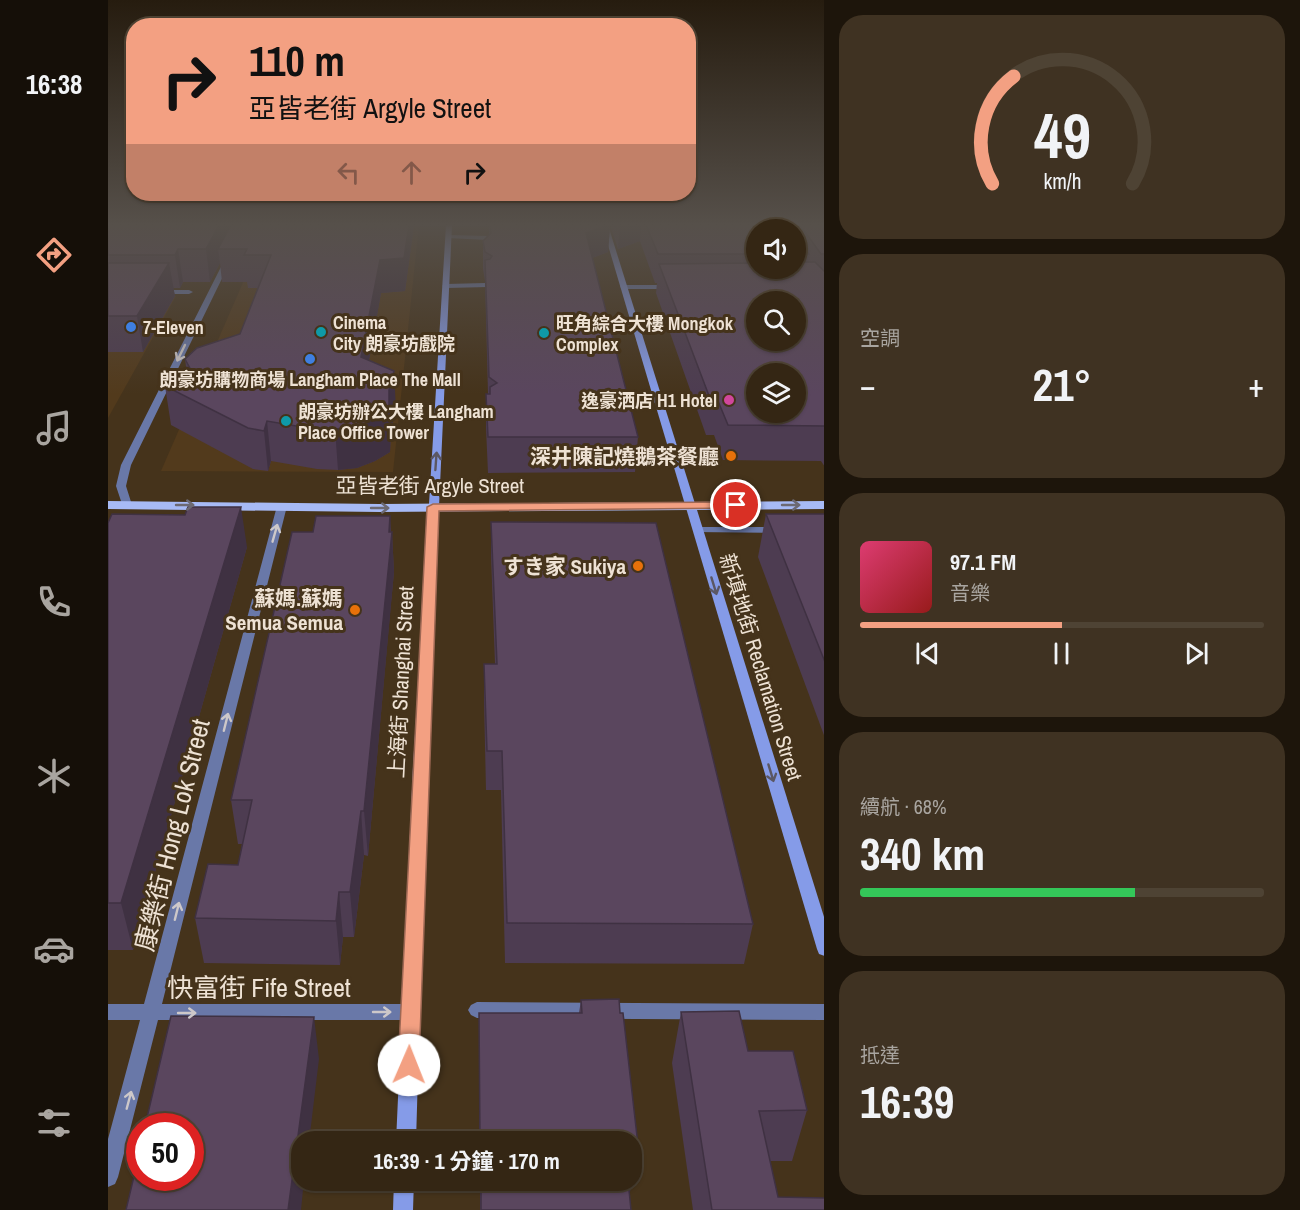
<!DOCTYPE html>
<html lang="zh-TW">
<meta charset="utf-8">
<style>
body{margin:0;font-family:"Archivo Narrow","Noto Sans TC","Noto Sans JP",sans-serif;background:#3f3222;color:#f1f3f6;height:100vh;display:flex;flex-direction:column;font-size:22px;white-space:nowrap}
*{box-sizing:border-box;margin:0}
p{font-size:20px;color:#a9a5a0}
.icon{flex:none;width:33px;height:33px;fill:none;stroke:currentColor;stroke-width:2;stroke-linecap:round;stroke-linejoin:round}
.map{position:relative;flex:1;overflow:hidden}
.drawer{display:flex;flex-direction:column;gap:15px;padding:15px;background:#1d150b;width:476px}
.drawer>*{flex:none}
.hud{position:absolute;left:18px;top:18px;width:570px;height:183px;border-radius:24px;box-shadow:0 2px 4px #0004,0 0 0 2px #4e4334;background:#f3a082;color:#111;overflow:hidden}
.controls{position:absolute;left:638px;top:219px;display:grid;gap:12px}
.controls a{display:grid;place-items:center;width:60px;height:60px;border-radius:50%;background:#342614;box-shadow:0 2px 4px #0004,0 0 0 2px #4e4334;font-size:30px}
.speed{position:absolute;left:18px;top:1113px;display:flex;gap:12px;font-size:30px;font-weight:700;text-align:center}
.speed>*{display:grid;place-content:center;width:78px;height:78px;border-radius:50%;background:#342614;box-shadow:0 2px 4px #0004,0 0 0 2px #4e4334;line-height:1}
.speed .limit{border:9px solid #d22;background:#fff;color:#111}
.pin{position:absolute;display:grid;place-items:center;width:51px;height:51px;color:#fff;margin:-26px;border:3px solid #fff;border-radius:50%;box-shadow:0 2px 6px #0007}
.me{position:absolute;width:66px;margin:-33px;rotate:1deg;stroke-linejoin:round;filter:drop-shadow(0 0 4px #0008)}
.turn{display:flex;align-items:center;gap:21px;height:126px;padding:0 24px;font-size:27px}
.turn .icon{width:78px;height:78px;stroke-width:2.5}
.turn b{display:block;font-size:42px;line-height:51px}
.lanes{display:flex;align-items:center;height:57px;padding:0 24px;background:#0003;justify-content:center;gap:30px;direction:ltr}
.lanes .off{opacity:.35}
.big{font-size:45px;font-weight:700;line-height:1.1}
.drawer .tile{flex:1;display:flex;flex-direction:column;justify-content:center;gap:9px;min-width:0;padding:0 21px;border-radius:24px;background:#3f3222}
.drawer .dial{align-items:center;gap:0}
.dial svg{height:156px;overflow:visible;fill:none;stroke:#4e4334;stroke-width:7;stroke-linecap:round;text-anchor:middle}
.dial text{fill:#f1f3f6;stroke:none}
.song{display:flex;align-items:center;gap:18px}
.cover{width:72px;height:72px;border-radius:9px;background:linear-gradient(135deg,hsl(340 70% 55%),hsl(0 70% 35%))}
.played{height:6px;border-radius:3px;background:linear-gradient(90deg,#f3a082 50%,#4e4334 50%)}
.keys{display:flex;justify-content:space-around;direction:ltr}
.heat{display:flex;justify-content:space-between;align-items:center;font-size:33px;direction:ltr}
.charge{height:9px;border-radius:4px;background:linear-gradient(90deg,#34c759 68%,#4e4334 0)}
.trip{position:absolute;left:183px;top:1131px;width:351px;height:60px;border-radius:24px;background:#342614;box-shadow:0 2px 4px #0004,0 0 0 2px #4e4334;font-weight:700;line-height:60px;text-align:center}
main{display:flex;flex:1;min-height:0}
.tabs{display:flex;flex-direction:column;width:108px;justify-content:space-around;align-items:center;background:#150f08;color:#a9a5a0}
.tabs .icon{width:42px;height:42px}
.tabs .current{color:#f3a082}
.tabs b{font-size:27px;color:#f1f3f6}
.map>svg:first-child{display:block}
.built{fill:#523a1c}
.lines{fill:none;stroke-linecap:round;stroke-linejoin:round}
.service{fill:#6978a8;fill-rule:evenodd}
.pedestrian{fill:#6978a8;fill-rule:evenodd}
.minor{fill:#6978a8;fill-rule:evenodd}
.tertiary{fill:#6978a8;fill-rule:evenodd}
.secondary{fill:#859be8;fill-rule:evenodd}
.primary{fill:#a7baf5;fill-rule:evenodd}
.wall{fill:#4d3c51;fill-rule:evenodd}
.shaded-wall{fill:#3f3142}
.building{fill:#5a465e;stroke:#3f3142;stroke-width:1.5;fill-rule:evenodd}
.oneway{stroke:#cdc8c9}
.oneway2{stroke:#5b5763}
.oneway3{stroke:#6c6972}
.route{fill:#f3a082;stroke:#9e6854;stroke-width:1.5}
.shop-dot{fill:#3f7fe0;stroke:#45331b;stroke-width:2}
.culture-dot{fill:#0f9aa8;stroke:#45331b;stroke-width:2}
.hotel-dot{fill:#d1479c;stroke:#45331b;stroke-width:2}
.food-dot{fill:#e8710a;stroke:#45331b;stroke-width:2}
.labels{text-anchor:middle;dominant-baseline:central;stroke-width:6;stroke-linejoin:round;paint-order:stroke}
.far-poi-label{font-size:18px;font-weight:bold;fill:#eee2d4;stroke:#45331b;text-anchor:start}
.poi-label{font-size:21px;font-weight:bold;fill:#eee2d4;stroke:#45331b;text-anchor:end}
.street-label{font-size:21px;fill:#eee2d4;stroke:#45331b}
.near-street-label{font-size:26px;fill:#eee2d4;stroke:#45331b}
</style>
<main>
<nav class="tabs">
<b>16:38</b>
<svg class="icon current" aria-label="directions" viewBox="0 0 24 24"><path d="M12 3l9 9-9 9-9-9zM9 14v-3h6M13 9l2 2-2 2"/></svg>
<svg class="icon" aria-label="music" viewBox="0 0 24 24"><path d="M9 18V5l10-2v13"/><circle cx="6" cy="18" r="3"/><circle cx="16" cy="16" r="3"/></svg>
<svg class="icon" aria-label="phone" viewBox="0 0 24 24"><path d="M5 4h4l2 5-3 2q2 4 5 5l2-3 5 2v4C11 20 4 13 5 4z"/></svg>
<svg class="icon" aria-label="climate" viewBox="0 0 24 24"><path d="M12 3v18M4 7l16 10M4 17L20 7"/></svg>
<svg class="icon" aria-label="car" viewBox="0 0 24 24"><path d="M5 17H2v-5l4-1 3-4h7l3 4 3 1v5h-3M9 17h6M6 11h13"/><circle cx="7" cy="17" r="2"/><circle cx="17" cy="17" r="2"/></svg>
<svg class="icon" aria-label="filters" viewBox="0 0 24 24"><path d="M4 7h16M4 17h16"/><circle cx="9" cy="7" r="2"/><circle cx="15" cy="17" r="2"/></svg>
</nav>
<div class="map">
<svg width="717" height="1210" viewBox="0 0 717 1210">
<rect width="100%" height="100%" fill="#45331b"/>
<!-- built -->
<g class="built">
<path d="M160,225H311L285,472L53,471Z"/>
<path d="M0,296H68L0,418Z"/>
</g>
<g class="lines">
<!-- service -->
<g class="service">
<path d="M341,235L381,236L384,238L381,240L339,238L338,237Z"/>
<path d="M377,283L381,285L380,287L338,288L334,286L338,284Z"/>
<path d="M331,412L381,413L386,416L381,419L328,417L326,415Z"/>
</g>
<!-- pedestrian -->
<g class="pedestrian">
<path d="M513,285H565L569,287L565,289H516L512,287Z"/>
<path d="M46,290H81L85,292L81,294H49L45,292Z"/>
<path d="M369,1002L717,1004V1020L369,1018L363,1015L360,1010L363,1005Z"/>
</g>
<!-- minor -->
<g class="minor">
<path d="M118,257L124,258L23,465L18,486L24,505L19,508L15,507L8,486L13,465Z"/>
<path d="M174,503L179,506L54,1004H302L308,1007L311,1012L308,1017L302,1020H50L10,1177L7,1184L0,1187V1139L32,1020H0V1004H36L169,506Z"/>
</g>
<!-- tertiary -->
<path class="tertiary" d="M590,527H670L675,530L670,533L586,532L585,530L586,528Z"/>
<!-- secondary -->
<g class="secondary">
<path d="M338,225H344L319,767L308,1142H288L305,767Z"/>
<path d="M494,225H500L717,920V956L711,954L709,949Z"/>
<path d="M286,1180H306L305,1210H285Z"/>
</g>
<!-- primary -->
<path class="primary" d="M0,501L272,504L717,501V509L272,512L0,509Z"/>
</g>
<!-- wall -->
<g class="wall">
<path d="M0,225H306L297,291L273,293L261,360L288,409L283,429L282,452L267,461L249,468L230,470L209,469L163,461L160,471L145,469L63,425L57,386L79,374L77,359L132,334L150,288H140L139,282H114L112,263L102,282H75L72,288H65L67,296L35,352H0Z"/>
<path d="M381,225H502L500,252L484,258L530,437L527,472L380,473L378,428V394H380L377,281L375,269V241L381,235Z"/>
<path d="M502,225H717V467L713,461L615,460L606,435H598L548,293L549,283H547L532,241L510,249ZM648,230H687V268H648Z"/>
<path d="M658,514H717V738L650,557Z"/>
<path d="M282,516L283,532H284L286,572L283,603L260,856L256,855L246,937H235L232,965L96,963L87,918L130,865L134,844H130L123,800Z"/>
<path d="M383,522L645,924L636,964L397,963L393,790H378L376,702V664H387L383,556Z"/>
<path d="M0,523L139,547L25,950H0Z"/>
<path d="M473,1000L524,1142H371V1013H471Z"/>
<path d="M573,1012L640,1051L699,1110L684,1161H662L670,1197L717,1210H585L564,1063Z"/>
<path d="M524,1145H530L522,1192H521L523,1210H372V1180H524Z"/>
</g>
<!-- shaded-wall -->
<g class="shaded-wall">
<path d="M111,225H130L110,249L112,263L102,282L98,249Z"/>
<path d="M301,225H306L297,291L273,293L255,394L253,357L272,260Z"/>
<path d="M502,225L500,252L476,261L478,233Z"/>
<path d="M512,225H533L532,241L510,249Z"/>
<path d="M695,229L690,254H687L690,230Z"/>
<path d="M70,249L75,282L72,288L67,255Z"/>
<path d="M61,263L67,296L35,352L29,316Z"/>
<path d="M286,371L288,409L283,429L282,452L267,461L249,468L230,470L227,429L281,390Z"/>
<path d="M159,421L163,461L160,471L156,431Z"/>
<path d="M133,507L139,547L25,950L13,903Z"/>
<path d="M282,516L283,541L284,532L286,572L260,856L256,811Z"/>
<path d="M253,811L256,855L246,937L242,892Z"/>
<path d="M231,892L235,937L232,965L228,921Z"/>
<path d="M206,1017L211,1059L201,1142H194V1180H196L193,1210H180Z"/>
</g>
<!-- building -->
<g class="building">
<path d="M0,225H111L98,249H70L67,255H0Z"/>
<path d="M123,225H301L296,258L272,260L253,357L286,371L281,390V412L265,421L247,427L227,429H206L159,421L156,431L140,428L57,386L84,372L77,359L89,348L132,334L163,255H136L139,249H110Z"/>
<path d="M382,225H501L478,233L530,437H380L378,394H382V387L389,383L381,377L377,260L382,259L384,256L377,252L375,241L383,233Z"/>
<path d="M538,225H717V254H713L695,229L690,230L689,238L701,254H687V230H648V254H550Z"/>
<path d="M687,262H707L717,272V426L620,425L610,401H603L551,264L648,263V268H687ZM648,302H687V340H648ZM648,374H687V412H648Z"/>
<path d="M0,263H61L29,316H0Z"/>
<path d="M80,507H133L13,903H0V523L4,514L77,515Z"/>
<path d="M658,514H717V662Z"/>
<path d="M208,516H282L281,532H284L256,811H253L242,892H231L228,921L87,918L100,864L130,865L144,800H123L184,532H205Z"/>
<path d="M383,522L548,523L645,924L399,923L394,751H379L376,664H389Z"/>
<path d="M511,999L512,1013H515L530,1145H524V1142H372L371,1013H474L473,1000Z"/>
<path d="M631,1011L640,1051H685L699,1110L651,1111L670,1197L717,1198V1210H604L573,1012Z"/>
<path d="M63,1016L206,1017L180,1210H18L32,1151V1178H82V1126H37Z"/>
<path d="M373,1180H520L523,1210H373Z"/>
</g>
<!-- one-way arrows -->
<defs><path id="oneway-shaft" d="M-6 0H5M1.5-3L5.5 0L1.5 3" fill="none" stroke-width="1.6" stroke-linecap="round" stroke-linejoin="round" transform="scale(1.5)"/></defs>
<g class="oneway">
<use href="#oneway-shaft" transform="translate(73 353) rotate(116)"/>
<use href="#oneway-shaft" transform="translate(167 533) rotate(-74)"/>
<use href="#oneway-shaft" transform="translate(118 722) rotate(-76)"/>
<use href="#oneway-shaft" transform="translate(69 911) rotate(-76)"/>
<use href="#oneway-shaft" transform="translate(274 1012)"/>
<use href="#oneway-shaft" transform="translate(79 1013)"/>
<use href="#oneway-shaft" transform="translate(21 1100) rotate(-75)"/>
</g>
<g class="oneway2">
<use href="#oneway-shaft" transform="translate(328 461) rotate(-86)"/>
<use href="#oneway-shaft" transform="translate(606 586) rotate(73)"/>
<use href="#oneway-shaft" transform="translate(663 773) rotate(73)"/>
</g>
<g class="oneway3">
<use href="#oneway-shaft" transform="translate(77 505)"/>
<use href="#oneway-shaft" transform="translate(683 505)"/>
<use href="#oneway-shaft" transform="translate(272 508)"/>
</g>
<!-- sky -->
<linearGradient id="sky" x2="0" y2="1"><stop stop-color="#261c0f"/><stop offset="0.57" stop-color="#56504a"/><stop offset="1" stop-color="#56504a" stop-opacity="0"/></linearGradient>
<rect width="717" height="394" fill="url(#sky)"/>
<!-- route -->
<path class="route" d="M628,502L632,503V508L331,511L311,1065L308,1072L301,1075L293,1072L290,1065L319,507L325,504Z"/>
<!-- markers -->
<g class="shop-dot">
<circle cx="23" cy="327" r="6"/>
<circle cx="202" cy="359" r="6"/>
</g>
<g class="culture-dot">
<circle cx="213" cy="332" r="6"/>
<circle cx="436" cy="333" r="6"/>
<circle cx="178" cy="421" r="6"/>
</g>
<circle class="hotel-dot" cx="621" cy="400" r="6"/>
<g class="food-dot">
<circle cx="623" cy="456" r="6"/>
<circle cx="530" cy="566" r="6"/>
<circle cx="247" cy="610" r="6"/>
</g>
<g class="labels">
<!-- far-poi labels -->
<g class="far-poi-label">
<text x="225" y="322">Cinema<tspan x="225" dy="21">City 朗豪坊戲院</tspan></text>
<text x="448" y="323">旺角綜合大樓 Mongkok<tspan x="448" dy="21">Complex</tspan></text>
<text x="35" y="327">7-Eleven</text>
<text x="202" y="379" text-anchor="middle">朗豪坊購物商場 Langham Place The Mall</text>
<text x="609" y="400" text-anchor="end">逸豪洒店 H1 Hotel</text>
<text x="190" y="411">朗豪坊辦公大樓 Langham<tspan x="190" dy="21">Place Office Tower</tspan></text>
</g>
<!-- poi labels -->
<g class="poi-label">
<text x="611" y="456">深井陳記燒鵝茶餐廳</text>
<text x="518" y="566">すき家 Sukiya</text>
<text x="235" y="598">蘇媽.蘇媽<tspan x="235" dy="24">Semua Semua</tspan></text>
</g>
<!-- street labels -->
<g class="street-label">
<text x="322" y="485">亞皆老街 Argyle Street</text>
<text transform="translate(653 667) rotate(73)">新填地街 Reclamation Street</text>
<text transform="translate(293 682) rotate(-87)">上海街 Shanghai Street</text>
</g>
<!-- near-street labels -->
<g class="near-street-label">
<text transform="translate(64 835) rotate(-76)">康樂街 Hong Lok Street</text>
<text x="151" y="987">快富街 Fife Street</text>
</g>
</g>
</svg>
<div class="controls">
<a><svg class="icon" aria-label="sound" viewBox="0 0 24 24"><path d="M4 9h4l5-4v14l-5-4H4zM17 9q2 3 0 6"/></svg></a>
<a><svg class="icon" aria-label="search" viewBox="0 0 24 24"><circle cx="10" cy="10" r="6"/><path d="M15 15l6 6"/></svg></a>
<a><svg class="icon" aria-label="layers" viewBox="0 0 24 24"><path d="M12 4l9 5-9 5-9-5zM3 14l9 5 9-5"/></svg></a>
</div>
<div class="speed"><div class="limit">50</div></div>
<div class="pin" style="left:628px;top:505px;background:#d93025"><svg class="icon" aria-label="arrive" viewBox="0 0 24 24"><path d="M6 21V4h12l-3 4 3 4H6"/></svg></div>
<svg class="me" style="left:301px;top:1065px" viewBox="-20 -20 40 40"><circle r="19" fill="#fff"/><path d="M0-13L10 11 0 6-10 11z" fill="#f3a082"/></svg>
<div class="trip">16:39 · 1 分鐘 · 170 m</div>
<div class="hud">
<div class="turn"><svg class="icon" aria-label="right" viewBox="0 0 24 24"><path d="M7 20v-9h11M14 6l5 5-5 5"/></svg><div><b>110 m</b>亞皆老街 Argyle Street</div></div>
<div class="lanes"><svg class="icon off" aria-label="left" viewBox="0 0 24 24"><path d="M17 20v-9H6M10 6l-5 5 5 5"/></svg><svg class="icon off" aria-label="ahead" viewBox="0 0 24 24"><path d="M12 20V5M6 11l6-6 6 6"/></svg><svg class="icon" aria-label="right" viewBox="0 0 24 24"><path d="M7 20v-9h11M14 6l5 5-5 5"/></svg></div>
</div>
</div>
<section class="drawer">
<div class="tile dial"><svg viewBox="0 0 100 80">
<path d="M14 69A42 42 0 1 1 86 69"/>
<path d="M14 69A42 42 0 0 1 25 14" stroke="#f3a082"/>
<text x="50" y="56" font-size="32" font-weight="700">49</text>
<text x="50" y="72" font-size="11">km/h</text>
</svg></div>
<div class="tile"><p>空調</p>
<div class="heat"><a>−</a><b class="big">21°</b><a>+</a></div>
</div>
<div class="tile">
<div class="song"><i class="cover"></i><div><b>97.1 FM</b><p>音樂</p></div></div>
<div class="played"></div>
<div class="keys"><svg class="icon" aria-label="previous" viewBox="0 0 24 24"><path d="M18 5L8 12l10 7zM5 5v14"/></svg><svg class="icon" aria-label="pause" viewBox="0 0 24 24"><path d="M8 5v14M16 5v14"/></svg><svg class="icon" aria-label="next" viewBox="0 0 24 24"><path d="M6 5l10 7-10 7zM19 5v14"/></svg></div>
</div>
<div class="tile"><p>續航 · 68%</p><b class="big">340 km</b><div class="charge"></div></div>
<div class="tile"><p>抵達</p><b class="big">16:39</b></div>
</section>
</main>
